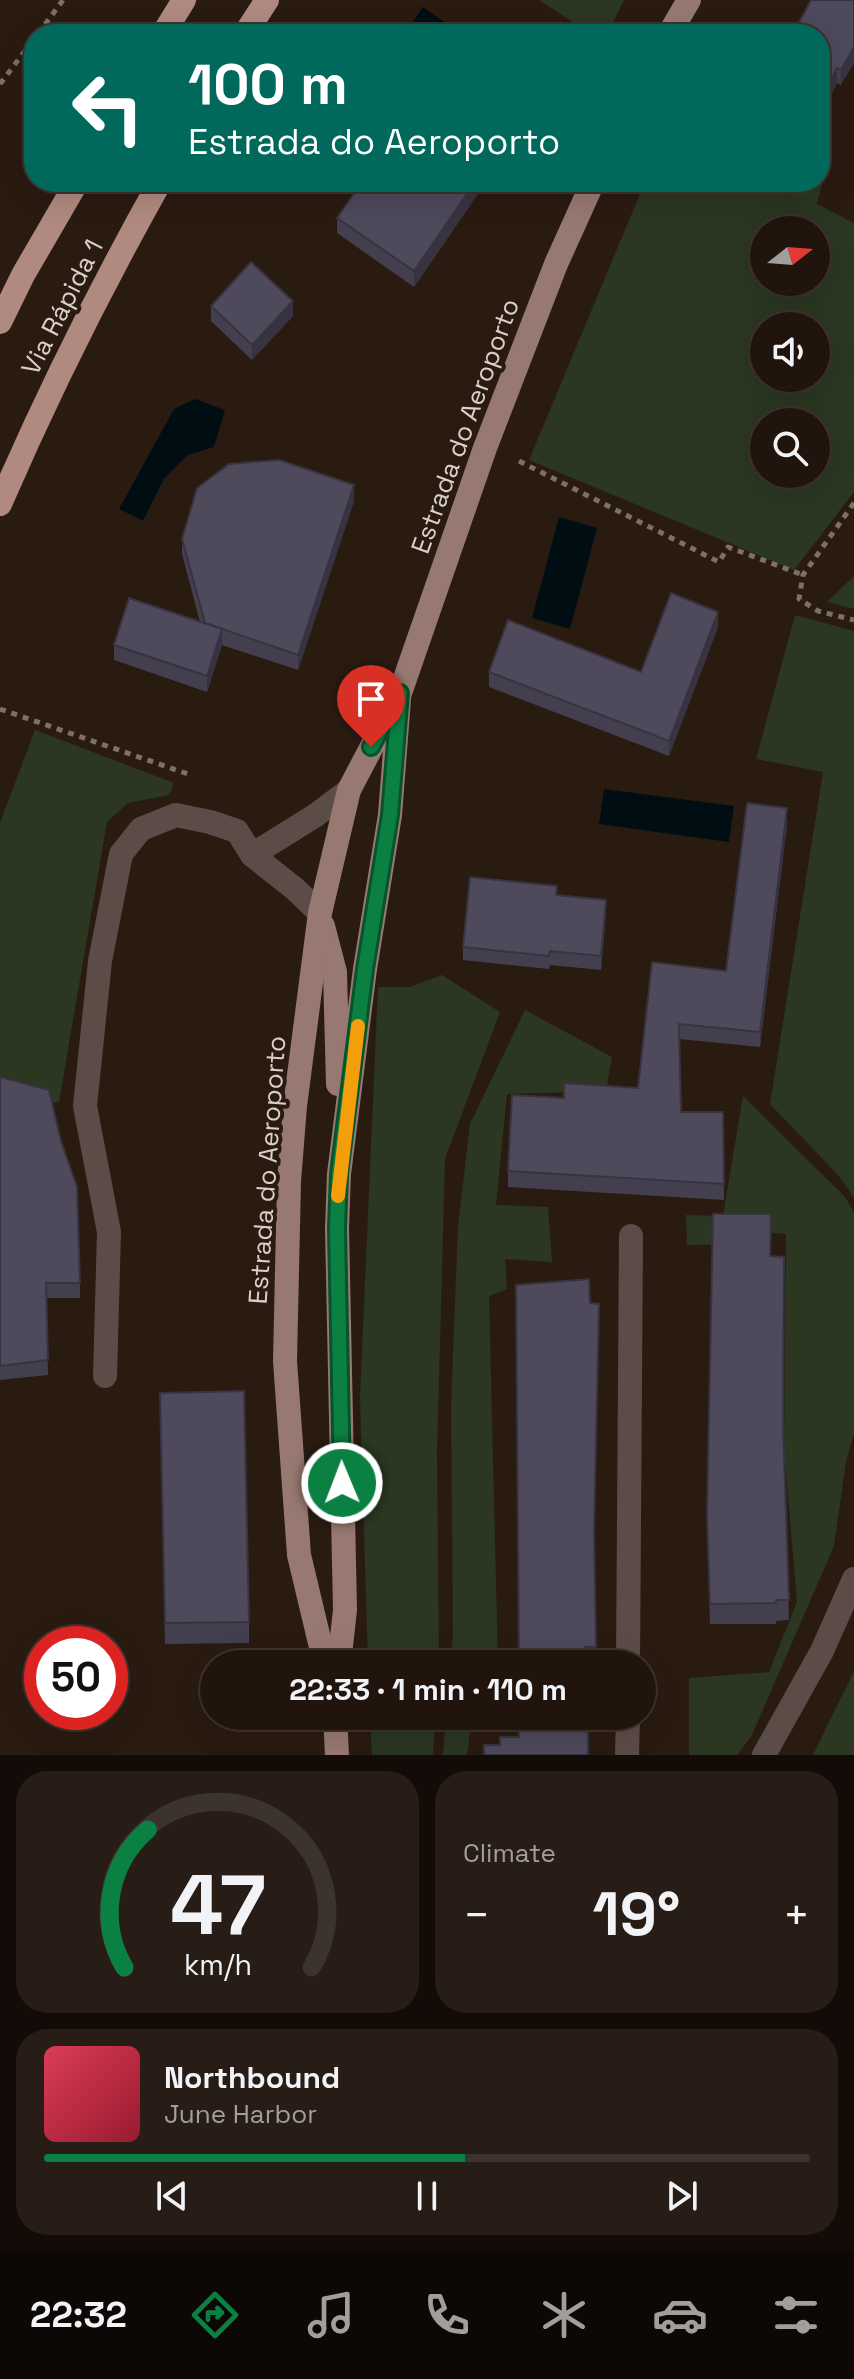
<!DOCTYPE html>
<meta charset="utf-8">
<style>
body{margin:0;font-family:"Space Grotesk",sans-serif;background:#281d16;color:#f1f3f6;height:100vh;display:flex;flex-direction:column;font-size:30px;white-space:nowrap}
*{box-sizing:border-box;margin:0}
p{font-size:26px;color:#a29e9d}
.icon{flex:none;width:44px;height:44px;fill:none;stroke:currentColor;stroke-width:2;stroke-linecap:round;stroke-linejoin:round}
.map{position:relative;height:1755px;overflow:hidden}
.drawer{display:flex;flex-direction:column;gap:16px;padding:16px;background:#120b07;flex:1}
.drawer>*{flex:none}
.banner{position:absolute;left:24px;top:24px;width:806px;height:168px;border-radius:32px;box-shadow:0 8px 32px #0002,0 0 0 2px #3d332e;background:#00695c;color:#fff;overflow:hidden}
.needle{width:52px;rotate:73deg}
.tools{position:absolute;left:750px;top:216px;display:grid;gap:16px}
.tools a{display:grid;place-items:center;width:80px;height:80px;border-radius:50%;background:#20140d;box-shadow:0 8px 32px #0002,0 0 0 2px #3d332e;font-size:40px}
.speed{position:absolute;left:24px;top:1626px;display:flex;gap:16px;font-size:40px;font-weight:700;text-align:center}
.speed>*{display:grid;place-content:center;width:104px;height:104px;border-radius:50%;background:#20140d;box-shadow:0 8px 32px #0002,0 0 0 2px #3d332e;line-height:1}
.speed .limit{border:12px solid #d22;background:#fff;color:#111}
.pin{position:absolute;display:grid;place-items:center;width:68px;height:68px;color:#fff;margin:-82px -34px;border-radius:50% 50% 50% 0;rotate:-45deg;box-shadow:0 0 8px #0007}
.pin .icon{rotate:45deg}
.me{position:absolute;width:88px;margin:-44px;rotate:359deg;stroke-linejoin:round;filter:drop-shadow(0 0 6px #0008)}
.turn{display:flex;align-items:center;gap:28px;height:168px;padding:0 32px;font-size:36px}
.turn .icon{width:104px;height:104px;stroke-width:2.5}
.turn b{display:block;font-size:56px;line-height:68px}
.big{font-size:60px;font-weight:600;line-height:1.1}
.drawer .widget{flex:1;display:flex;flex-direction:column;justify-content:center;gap:12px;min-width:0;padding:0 28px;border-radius:32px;background:#281d16}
.drawer .dial{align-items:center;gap:0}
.dial svg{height:208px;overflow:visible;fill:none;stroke:#3d332e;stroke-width:7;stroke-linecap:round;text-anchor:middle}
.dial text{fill:#f1f3f6;stroke:none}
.song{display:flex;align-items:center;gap:24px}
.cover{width:96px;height:96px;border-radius:12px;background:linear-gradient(135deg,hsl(350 70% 55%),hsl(350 70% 35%))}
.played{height:8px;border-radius:4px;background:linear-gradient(90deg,#0b8043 55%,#3d332e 55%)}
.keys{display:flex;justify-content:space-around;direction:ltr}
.heat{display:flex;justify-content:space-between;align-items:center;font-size:44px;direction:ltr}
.drawer .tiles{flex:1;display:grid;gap:16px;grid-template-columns:1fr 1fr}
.widget:last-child{grid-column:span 2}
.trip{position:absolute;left:200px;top:1650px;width:456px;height:80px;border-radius:40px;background:#20140d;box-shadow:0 8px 32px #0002,0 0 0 2px #3d332e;font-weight:600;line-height:80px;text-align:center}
.tab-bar{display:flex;height:128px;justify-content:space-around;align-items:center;background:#0d0805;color:#a29e9d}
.tab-bar .icon{width:56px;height:56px}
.tab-bar .active{color:#0b8043}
.tab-bar b{font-size:36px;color:#f1f3f6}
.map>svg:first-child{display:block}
.green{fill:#2b3721;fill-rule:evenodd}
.water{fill:#000e14}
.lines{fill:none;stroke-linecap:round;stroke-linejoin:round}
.path{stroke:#7d7067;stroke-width:5;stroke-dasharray:6 6;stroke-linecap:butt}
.minor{stroke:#5c4c48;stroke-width:24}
.major{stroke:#987971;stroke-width:24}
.highway{stroke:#b08a80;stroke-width:24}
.wall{fill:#433f4e}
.shaded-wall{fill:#373340}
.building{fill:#4e495b;stroke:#373340;stroke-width:2}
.route-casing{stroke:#07532c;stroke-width:20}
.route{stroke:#0b8043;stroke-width:14}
.slow{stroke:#f59e0b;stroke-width:14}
.labels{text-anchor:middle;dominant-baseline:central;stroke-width:8;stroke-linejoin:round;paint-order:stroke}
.street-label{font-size:26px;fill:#dacfc9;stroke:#2a1b11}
</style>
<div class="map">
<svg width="854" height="1755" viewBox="0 0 854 1755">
<rect width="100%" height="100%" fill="#2a1b11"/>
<!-- green -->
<g class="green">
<path d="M539,0H624L607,34H591Z"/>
<path d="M820,157L828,161L817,204L854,223V492L794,570L529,460L645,182H820ZM816,230V282H764V230ZM816,326V378H764V326ZM816,422V474H764V422Z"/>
<path d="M854,576V609L827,602Z"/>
<path d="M795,615L854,631V1198L839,1176L770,1104L823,772L756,759Z"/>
<path d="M35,730L174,783L169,795L128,803L107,822L59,1102L49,1104L0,1092V823Z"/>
<path d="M442,975L500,1012L445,1159L437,1453L439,1664H368L360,1396L378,987H410Z"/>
<path d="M525,1010L612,1057L606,1091L507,1094L496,1205L548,1207L552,1262L505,1259L507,1289L489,1296L498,1664H450L453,1634L451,1406L458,1226L470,1124Z"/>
<path d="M743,1096L845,1197L854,1212V1433L846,1462L834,1546L751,1737L737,1755H689V1678L769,1672L797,1602L784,1448L786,1234L736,1230L735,1244L687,1245L686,1215L723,1216Z"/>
<path d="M854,1671V1755H813Z"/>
<path d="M370,1716H435L433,1755H372Z"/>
<path d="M446,1716H472L467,1755H443Z"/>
</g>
<!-- water -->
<g class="water">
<path d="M423,7L459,32L457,34H404Z"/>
<path d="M195,399L225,410L214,447L188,455L164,479L143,521L119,509L174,409Z"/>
<path d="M559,517L597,528L570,629L532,618Z"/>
<path d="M604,789L734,806L729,842L599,824Z"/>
</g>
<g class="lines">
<!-- path -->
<g class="path">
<path d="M38,34L63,0"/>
<path d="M0,84L34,39"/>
<path d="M519,461L719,562L728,547L803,575"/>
<path d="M854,503L803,575L799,599L818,611L854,620"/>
<path d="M0,709L188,774"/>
</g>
<!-- minor -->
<g class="minor">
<path d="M252,855L316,815L349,790"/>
<path d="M105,1376L109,1232L85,1106L100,961L121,854L141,829L176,815L210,822L237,831L252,855L295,889L320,913"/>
<path d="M628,1664L631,1236"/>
<path d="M627,1755L628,1716"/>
<path d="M764,1755L822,1651L854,1579"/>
</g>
<!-- major -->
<g class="major">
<path d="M669,34L689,0"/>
<path d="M323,926L335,972L338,1084"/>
<path d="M325,1664L299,1555L285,1361L289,1181L295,1106L320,913L349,790L400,693L485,448L556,264L593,182"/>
<path d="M339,1664L345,1610L337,1228L339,1174L365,969L390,815L399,699"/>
<path d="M335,1716L337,1755"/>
</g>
<!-- highway -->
<g class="highway">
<path d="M163,34L184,0"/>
<path d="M245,34L267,0"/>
<path d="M0,322L23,275L77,182"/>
<path d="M0,504C48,393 101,287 160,182"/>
</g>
</g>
<!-- wall -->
<g class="wall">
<path d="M854,0L841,85L837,83L820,117V34Z"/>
<path d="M486,182L414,287L337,233V218Z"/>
<path d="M211,306L293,316L252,360L211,321Z"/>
<path d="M354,501L298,670L222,645L207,692L114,660V645L200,622L182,554V539Z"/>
<path d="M718,627L669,756L489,687V672H641Z"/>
<path d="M787,824L760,1047L679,1039L681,1112H723L724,1200L508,1187V1171L564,1098L638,1088L652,962L726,971Z"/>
<path d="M557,895L606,913L601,970L550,965L549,969L463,960V947Z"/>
<path d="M0,1077L80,1283V1298H46L48,1375L0,1380Z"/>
<path d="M160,1414L249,1622V1643L165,1644Z"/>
<path d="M783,1427L789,1620L776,1621V1624H710L707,1534Z"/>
<path d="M594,1539L596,1662L519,1664Z"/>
</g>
<!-- shaded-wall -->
<g class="shaded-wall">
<path d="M854,47V63L841,85V70Z"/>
<path d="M837,68V83L820,117V102Z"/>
<path d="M475,182H486L414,287V271Z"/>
<path d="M293,301V316L252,360V345Z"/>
<path d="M354,485V501L298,670V655Z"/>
<path d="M718,612V627L669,756V741Z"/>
<path d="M222,629V644L207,692V676Z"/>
<path d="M787,808V824L760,1047V1032Z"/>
<path d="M606,900V913L601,970V956Z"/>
</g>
<!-- building -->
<g class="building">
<path d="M811,0H854V47L841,70L837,68L820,102V34H793Z"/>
<path d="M471,23L487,34H463Z"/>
<path d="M362,182H475L414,271L337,218Z"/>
<path d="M251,262L293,301L252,345L211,306Z"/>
<path d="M279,460L354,485L298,655L205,623L182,539L197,488L229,464Z"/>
<path d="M671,593L718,612L669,741L489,672L508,620L641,672Z"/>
<path d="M129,598L222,629L207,676L114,645Z"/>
<path d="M747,803L787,808L760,1032L679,1024L681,1112H723L724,1184L508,1171L512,1095L564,1098V1083L638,1088L652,962L726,971Z"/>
<path d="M470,877L557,886L556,895L606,900L601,956L550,951L549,956L463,947Z"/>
<path d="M0,1077L49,1090L61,1141L77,1187L80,1283H46L48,1360L0,1366Z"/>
<path d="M713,1214H771L770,1256L784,1257L783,1424L789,1600H776V1603L710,1604L707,1513Z"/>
<path d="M589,1279L590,1303L599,1304L594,1531L596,1647H585V1664H519L516,1285Z"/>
<path d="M244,1391L249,1622L165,1623L160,1393Z"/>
<path d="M519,1716H585V1732H588V1755H484V1745H500V1737H519Z"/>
</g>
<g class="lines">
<!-- route casing -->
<g class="route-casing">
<path id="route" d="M342,1483L337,1228L339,1174L365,969L390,815L400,693L371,747"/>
</g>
<!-- route -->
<use href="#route" class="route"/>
<!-- slow -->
<path class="slow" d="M338,1196L358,1026"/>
</g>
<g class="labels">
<!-- street labels -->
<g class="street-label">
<text transform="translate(62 307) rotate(-63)">Via Rápida 1</text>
<text transform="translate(465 426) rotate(-70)">Estrada do Aeroporto</text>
<text transform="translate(267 1170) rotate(-86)">Estrada do Aeroporto</text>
</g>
</g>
</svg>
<div class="tools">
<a><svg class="needle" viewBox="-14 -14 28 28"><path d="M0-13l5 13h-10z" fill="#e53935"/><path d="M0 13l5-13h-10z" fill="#a29e9d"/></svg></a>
<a><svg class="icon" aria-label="sound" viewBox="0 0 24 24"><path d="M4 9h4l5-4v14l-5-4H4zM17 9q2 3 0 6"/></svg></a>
<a><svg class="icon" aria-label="search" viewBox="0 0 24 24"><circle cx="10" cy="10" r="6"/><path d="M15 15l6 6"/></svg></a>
</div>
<div class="speed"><div class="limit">50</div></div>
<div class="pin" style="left:371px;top:747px;background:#d93025"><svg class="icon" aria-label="arrive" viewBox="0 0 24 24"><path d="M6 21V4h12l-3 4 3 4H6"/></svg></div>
<svg class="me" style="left:342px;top:1483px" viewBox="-20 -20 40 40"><circle r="17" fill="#0b8043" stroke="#fff" stroke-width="3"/><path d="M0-11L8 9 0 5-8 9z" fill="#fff"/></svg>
<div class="trip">22:33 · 1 min · 110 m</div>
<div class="banner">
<div class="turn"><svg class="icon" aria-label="left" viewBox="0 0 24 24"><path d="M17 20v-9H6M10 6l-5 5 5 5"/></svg><div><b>100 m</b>Estrada do Aeroporto</div></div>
</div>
</div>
<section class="drawer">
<div class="tiles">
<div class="widget dial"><svg viewBox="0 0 100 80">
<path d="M14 69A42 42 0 1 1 86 69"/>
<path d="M14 69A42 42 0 0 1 23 16" stroke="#0b8043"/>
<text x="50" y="56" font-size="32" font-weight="700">47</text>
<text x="50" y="72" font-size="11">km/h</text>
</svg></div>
<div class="widget"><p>Climate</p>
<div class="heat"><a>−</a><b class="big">19°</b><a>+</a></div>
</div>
<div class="widget">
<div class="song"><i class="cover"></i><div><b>Northbound</b><p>June Harbor</p></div></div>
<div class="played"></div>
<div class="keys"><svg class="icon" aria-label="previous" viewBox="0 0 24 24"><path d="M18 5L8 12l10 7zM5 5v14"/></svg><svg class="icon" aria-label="pause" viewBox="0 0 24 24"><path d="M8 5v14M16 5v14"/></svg><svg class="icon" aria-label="next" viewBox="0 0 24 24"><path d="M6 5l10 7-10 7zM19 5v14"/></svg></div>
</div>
</div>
</section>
<nav class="tab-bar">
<b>22:32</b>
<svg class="icon active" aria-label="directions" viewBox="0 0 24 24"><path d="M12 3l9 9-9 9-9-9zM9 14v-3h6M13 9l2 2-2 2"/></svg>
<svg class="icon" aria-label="music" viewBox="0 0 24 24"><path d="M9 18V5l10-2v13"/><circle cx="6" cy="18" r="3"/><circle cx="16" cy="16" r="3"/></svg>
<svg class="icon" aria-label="phone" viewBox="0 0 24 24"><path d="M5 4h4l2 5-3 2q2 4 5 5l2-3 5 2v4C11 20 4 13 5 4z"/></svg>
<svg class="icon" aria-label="climate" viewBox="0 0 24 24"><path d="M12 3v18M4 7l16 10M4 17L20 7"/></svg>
<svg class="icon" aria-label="car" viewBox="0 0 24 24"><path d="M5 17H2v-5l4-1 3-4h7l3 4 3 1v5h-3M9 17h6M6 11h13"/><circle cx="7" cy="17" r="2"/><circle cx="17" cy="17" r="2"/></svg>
<svg class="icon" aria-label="filters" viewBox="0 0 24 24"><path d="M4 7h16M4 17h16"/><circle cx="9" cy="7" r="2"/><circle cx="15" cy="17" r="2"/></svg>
</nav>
